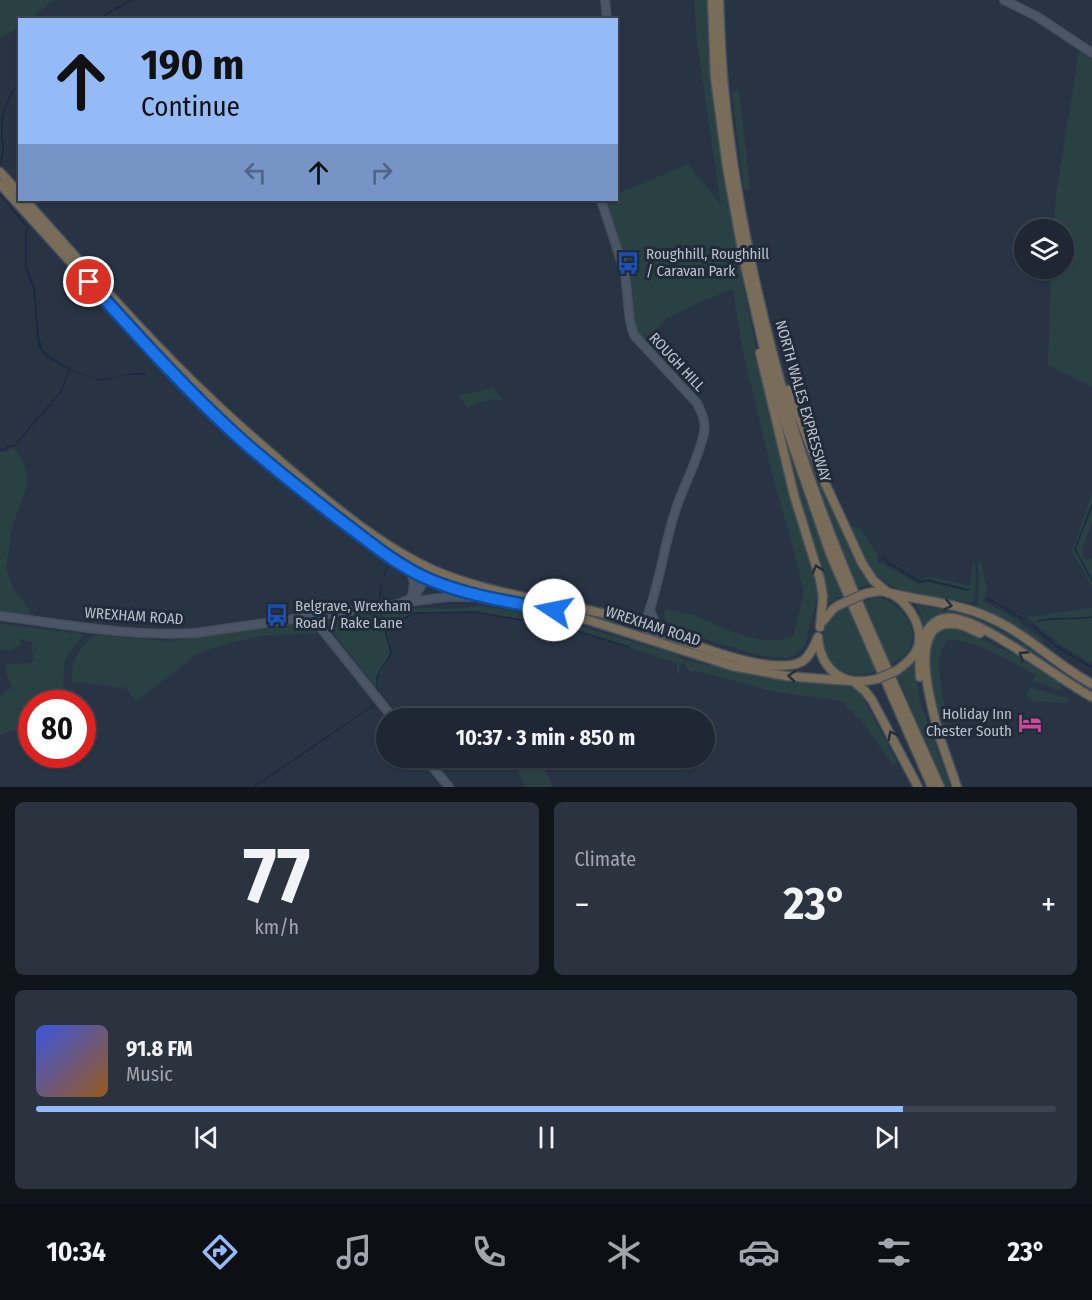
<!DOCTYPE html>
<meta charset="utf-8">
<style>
body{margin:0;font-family:"Fira Sans Condensed",sans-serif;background:#2b333f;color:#f1f3f6;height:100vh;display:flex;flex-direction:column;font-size:22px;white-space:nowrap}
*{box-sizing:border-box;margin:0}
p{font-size:20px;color:#a1a5ac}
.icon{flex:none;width:33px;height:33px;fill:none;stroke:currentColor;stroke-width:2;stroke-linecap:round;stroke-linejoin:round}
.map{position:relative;height:787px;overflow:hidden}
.drawer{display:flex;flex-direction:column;gap:15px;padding:15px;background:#10151c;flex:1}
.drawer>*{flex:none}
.guide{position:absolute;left:18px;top:18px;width:600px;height:183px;border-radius:0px;box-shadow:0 2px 4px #0004,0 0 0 2px #3c444e;background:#94baf8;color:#111;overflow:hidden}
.controls{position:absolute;left:1014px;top:219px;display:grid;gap:12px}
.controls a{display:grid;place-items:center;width:60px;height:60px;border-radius:50%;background:#1e2733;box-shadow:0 2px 4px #0004,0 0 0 2px #3c444e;font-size:30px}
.speed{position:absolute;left:18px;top:690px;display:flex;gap:12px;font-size:30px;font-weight:700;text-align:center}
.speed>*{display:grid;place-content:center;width:78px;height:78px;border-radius:50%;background:#1e2733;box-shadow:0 2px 4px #0004,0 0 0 2px #3c444e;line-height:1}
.speed .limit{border:9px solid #d22;background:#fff;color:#111}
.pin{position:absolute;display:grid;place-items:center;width:51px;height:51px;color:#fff;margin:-26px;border:3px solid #fff;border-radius:50%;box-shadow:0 2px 6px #0007}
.me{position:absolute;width:66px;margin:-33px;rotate:281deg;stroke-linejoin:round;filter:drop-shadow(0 0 4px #0008)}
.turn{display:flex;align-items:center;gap:21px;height:126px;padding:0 24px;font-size:27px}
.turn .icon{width:78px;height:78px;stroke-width:2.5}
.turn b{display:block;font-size:42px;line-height:51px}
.lanes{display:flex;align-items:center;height:57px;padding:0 24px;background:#0003;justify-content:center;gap:30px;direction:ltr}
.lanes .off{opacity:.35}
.big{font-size:45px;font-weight:700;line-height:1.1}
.drawer .widget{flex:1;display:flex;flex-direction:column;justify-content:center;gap:9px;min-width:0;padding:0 21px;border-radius:9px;background:#2b333f}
.drawer .dial{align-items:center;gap:0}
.dial b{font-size:78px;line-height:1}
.song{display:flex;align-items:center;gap:18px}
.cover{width:72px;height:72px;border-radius:9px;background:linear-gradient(135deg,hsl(230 70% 55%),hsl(30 70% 35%))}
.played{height:6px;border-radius:3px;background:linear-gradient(90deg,#94baf8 85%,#3c444e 85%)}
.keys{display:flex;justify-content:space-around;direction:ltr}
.heat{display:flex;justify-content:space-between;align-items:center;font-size:33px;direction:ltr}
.drawer .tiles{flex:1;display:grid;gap:15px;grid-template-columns:1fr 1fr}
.widget:last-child{grid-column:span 2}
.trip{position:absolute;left:376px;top:708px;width:339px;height:60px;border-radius:30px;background:#1e2733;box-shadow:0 2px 4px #0004,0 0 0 2px #3c444e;font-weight:700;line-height:60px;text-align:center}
.tabs{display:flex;height:96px;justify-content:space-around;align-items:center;background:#0c1014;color:#a1a5ac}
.tabs .icon{width:42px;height:42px}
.tabs .current{color:#94baf8}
.tabs b{font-size:27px;color:#f1f3f6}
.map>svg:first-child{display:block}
.green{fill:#2a4144}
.water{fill:#1a2a42}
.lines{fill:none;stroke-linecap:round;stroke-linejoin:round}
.stream{stroke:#1a2a42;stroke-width:1.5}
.secondary-casing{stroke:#464f5d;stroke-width:10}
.highway-casing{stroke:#47515e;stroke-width:11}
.secondary{stroke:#4a5566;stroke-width:7}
.highway{stroke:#796d59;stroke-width:8}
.highway-bridge-casing{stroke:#47515e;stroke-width:11;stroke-linecap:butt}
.highway-bridge{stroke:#796d59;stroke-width:8}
.oneway{stroke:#252e3b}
.route-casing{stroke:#114b97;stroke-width:15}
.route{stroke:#1a73e8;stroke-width:10}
.labels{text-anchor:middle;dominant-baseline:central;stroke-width:6;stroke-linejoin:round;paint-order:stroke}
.poi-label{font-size:15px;fill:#bac1cd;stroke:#212b39;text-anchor:start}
.street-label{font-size:15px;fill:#bac1cd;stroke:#212b39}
</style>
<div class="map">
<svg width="1092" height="787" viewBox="0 0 1092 787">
<rect width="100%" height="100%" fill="#283444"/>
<!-- green -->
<g class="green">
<path d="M0,0H53L30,19L20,20L19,28L0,38Z"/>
<path d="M694,0H708C714,134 737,266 767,397V407L818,594L805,645L794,656L787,658L762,656L698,637L667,625L664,615L665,609C675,611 684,612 693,615C723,626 759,650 793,636L804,593L793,547L774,481L742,347L733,289L700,302L668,318L643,341C626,315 634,295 627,267C621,244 610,223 604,200H616L617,194L688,164L721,205L697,43Z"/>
<path d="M1079,51L1092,60V387L1048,365L1051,269L1064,268V230L1054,229L1056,195Z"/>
<path d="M739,90L750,189H744L732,92Z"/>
<path d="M492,387L504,401C490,397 480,401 468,408L459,395L478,392Z"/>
<path d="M775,405L806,502L842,595L830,603L791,473Z"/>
<path d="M794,416L836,518L867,579V585L858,589C834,532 811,475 794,416Z"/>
<path d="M14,447L24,464L28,483L12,527L6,569L15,592L29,609L30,616L0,613V452H5Z"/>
<path d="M1092,493V520L1082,551L1083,557L1088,560L1092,558V587L1072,551Z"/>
<path d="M849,526L861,529L879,557L877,558L880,562L918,584L928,582L968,591V590L928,580L921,582L926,577H931L970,586L973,562H975L976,586L973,601L971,603C944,597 896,597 877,575C864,562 857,542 849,526Z"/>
<path d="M981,561L987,590L983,601L1014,618L1044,641L1042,643L1022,630L1023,626L1021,629L977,607L979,581L978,562Z"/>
<path d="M874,597C898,598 924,630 907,653C903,658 896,661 891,664L864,601Z"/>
<path d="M916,605L956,611L989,623L1039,654L1048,664L1076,684C1053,669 974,611 951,612C940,612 931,618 923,626L920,612Z"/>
<path d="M481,606L539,614L678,655L682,659L766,678L847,685L858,692L863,698L897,762L893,766L863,723L841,701L775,692L702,672L690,671L682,662L677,676V663L564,627L475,612L416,613L386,625C391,648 395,659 378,677L380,694L324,620L358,617L405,609L432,608L446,609Z"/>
<path d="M847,607L876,671C826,690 802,624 847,607Z"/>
<path d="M1092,608V664L1061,645L1027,617Z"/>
<path d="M309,622L317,633L261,636L233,642L199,653L136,701L126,688L72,682C71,659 78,649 96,635L169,641Z"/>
<path d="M0,624L84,634L68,654L64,663L63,703L32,704L31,743L18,736L14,730L1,735L0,733V696L12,687C9,679 3,672 8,664L32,663L34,659L31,647L33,642L19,639L21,645L9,650H0Z"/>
<path d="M956,627L1017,656L1059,682V684L1062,686L1060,690L1033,681L1035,675C1016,664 968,637 948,640C927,658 951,711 946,734C933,714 922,664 931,642C932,638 936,634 939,630Z"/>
<path d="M915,660L919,699L951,787H946L897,675L906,670Z"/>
<path d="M1031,687L1068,699L1070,701L1063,703L1032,701L1027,696V692Z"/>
<path d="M521,758C538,758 549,772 552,787H525L515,765L518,760Z"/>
</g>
<!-- water -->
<path class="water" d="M29,227L27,231V267L35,288L39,338L43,350C52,360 89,380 103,379C118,378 131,371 146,373V375H127L101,381L69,370L45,356L38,346L33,289L25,267V231Z"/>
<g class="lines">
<!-- stream -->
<g class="stream">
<path d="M96,20L132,0"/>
<path d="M0,165C4,154 3,147 2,136C0,116 8,97 20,81"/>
<path d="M0,194L28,228"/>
<path d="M17,443L61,391L69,370"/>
<path d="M0,450L15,445"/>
<path d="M1092,505L1075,549L1092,581"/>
<path d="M879,561L884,557L887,562L921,582L928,580L969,590"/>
<path d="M384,577L387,566"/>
<path d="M987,598L1024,620"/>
<path d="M379,599L382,583"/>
<path d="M1038,621C1055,617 1074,620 1092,617"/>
<path d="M1032,625L1056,646L1092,668"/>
<path d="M385,626L416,613L475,612L564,627L629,647"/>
<path d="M379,693C371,671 385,670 391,653L381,614"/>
<path d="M261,782L374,705"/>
<path d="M253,787L258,784"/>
</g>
<!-- secondary casing -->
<g class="secondary-casing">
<g id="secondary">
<path d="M605,0L607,20"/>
<path d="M1004,0L1038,17L1092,53"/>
<path d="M601,200L625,273L630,322L634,335L697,403C702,413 706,422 704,433C698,461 683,486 675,512C663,549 659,589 644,625L649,633L663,641"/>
<path d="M403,557L426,572"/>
<path d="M411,570L414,583L412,597"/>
<path d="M408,602L448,597H480"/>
<path d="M650,610L657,627L661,631"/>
<path d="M0,616C64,624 130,637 195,633L399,604L415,596L429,573"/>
<path d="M316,616L320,627L393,718"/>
<path d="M425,758L449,787"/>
</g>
</g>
<!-- highway casing -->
<g class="highway-casing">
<g id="highway">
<path d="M712,0L715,78L727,167L744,261L764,349L785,423L831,556L932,787"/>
<path d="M719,0C720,26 721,51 723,77C733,193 759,311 792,423C830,548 887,668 940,787"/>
<path d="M0,172L20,194"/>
<path d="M0,184L151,351L237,436L315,501L411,570L459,590L588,620L732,666L786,676L850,681"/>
<path d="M25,200C86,268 147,339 214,402C242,429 272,454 301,479C342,513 385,548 433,570C482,591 532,598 583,609C605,614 628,618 649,627C680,640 773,679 803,661C811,655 814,646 818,637"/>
<path d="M760,353L794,495L820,579L823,597L820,627"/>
<path d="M788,390L825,483L862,563L873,580L888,593"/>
<path d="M890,593C922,601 956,603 986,616C1025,632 1055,664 1092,684"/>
<path d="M864,594C871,592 879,590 887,592C905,598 922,623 919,642C918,654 906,664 896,671"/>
<path d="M823,621L833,609L839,605"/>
<path d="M818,639C822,673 846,687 877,679"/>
<path d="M920,641C927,630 933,619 947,618C976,614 1061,681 1092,697"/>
<path d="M919,644L920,677"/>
<path d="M854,682L865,691L872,700L918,787"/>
<path d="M939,735L957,787"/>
<path d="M940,738C934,715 903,619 954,624C963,624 972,630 980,633"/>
</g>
</g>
<!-- secondary -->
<use href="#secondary" class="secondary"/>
<!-- highway -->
<use href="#highway" class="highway"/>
<!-- highway-bridge casing -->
<g class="highway-bridge-casing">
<g id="highway-bridge">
<path d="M839,605L864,594"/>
<path d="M877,679L896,671"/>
</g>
</g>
<!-- highway-bridge -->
<use href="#highway-bridge" class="highway-bridge"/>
</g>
<!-- one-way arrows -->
<defs><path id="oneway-chevron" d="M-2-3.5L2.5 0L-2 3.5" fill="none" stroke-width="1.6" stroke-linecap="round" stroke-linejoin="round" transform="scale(1.5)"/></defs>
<g class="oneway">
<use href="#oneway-chevron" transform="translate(817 569) rotate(-107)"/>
<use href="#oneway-chevron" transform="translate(948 605) rotate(11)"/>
<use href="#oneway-chevron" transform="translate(1023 655) rotate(-147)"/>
<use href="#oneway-chevron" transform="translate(792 676) rotate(-175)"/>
<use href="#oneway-chevron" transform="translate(892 735) rotate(-117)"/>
</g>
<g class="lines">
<!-- route casing -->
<g class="route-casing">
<path id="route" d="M89,282C137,335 185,389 237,436C270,466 305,493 340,520C367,540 395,564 426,578C466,596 511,602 554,610"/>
</g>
<!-- route -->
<use href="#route" class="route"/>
</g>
<!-- icons -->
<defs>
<g id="bus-bare" transform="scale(1.8)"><path d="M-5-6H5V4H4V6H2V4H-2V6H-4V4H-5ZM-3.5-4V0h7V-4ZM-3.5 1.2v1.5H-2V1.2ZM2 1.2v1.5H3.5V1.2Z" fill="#1a4fb4" stroke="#212b39" stroke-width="2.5" paint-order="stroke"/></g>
<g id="hotel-bare" transform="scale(1.8)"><path d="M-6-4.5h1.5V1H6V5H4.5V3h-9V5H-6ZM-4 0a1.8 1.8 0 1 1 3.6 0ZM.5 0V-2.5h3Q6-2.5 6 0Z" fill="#d1479c" stroke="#212b39" stroke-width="2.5" paint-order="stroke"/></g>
</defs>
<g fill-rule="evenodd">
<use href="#bus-bare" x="628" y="263"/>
<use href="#bus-bare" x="277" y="615"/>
<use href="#hotel-bare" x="1030" y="723"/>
</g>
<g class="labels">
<!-- poi labels -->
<g class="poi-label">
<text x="646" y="254">Roughhill, Roughhill<tspan x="646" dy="17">/ Caravan Park</tspan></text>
<text x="295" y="606">Belgrave, Wrexham<tspan x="295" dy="17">Road / Rake Lane</tspan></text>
<text x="1012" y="714" text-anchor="end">Holiday Inn<tspan x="1012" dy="17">Chester South</tspan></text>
</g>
<!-- street labels -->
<g class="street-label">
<text transform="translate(677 362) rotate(47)">ROUGH HILL</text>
<text transform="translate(803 401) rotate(74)">NORTH WALES EXPRESSWAY</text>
<text transform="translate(134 616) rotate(4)">WREXHAM ROAD</text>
<text transform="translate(653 626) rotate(18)">WREXHAM ROAD</text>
</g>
</g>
</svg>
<div class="controls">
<a><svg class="icon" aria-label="layers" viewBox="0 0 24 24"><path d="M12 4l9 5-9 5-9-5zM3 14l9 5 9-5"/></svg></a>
</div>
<div class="speed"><div class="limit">80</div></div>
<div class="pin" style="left:89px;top:282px;background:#d93025"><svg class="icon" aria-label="arrive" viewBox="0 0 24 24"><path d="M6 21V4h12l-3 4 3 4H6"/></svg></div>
<svg class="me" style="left:554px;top:610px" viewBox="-20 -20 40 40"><circle r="19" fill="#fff"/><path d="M0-13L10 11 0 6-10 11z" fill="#1a73e8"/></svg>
<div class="trip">10:37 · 3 min · 850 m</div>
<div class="guide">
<div class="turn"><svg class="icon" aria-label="ahead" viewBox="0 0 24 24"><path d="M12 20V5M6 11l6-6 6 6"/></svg><div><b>190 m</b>Continue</div></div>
<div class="lanes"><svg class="icon off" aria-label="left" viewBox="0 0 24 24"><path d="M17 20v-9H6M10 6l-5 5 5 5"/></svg><svg class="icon" aria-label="ahead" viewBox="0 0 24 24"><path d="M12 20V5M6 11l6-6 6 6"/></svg><svg class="icon off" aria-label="right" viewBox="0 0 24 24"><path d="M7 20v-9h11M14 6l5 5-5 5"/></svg></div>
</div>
</div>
<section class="drawer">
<div class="tiles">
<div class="widget dial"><b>77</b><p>km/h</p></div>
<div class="widget"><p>Climate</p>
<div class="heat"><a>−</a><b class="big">23°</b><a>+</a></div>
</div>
<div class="widget">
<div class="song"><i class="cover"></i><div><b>91.8 FM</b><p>Music</p></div></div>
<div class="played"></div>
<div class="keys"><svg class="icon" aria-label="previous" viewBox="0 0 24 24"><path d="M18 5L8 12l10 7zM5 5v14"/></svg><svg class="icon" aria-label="pause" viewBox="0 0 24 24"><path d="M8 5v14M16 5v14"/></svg><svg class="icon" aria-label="next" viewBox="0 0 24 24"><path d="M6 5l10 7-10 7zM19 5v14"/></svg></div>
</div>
</div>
</section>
<nav class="tabs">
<b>10:34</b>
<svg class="icon current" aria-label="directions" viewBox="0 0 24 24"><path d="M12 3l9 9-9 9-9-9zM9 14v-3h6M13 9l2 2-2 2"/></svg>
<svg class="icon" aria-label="music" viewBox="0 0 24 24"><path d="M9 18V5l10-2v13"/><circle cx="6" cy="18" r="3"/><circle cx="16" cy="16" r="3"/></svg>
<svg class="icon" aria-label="phone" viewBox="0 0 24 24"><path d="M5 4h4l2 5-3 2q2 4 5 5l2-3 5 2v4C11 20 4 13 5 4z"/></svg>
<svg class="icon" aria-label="climate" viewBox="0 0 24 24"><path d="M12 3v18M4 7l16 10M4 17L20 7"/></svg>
<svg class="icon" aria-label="car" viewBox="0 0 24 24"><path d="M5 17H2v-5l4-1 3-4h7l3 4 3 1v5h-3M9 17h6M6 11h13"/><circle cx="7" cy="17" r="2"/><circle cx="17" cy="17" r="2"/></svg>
<svg class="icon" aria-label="filters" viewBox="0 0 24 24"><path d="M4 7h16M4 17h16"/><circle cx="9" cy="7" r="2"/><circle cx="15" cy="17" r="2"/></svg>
<b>23°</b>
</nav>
